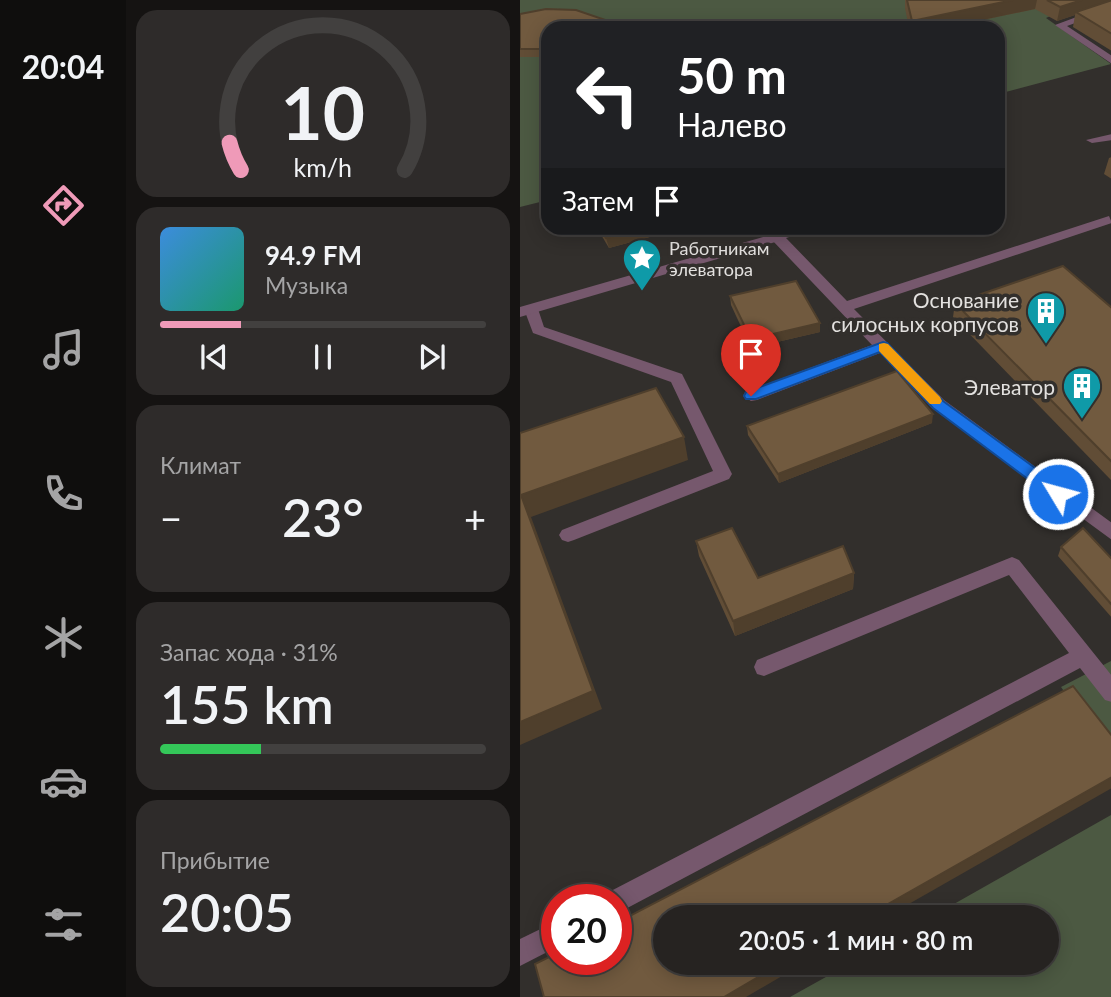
<!DOCTYPE html>
<html lang="ru">
<meta charset="utf-8">
<style>
body{margin:0;font-family:Lato,sans-serif;background:#2e2b2a;color:#f1f3f6;height:100vh;display:flex;flex-direction:column;font-size:26px;white-space:nowrap}
*{box-sizing:border-box;margin:0}
p{font-size:23px;color:#a4a4a5}
.icon{flex:none;width:38px;height:38px;fill:none;stroke:currentColor;stroke-width:2;stroke-linecap:round;stroke-linejoin:round}
.map{position:relative;flex:1;overflow:hidden}
.details{display:flex;flex-direction:column;gap:10px;padding:10px;background:#151312;width:394px}
.details>*{flex:none}
.guide{position:absolute;left:21px;top:21px;width:464px;height:214px;border-radius:21px;box-shadow:0 4px 18px #0003,0 0 0 2px #42403f;background:#202124;color:#fff;overflow:hidden}
.speed{position:absolute;left:21px;top:884px;display:flex;gap:14px;font-size:35px;font-weight:700;text-align:center}
.speed>*{display:grid;place-content:center;width:91px;height:91px;border-radius:50%;background:#262321;box-shadow:0 4px 18px #0003,0 0 0 2px #42403f;line-height:1}
.speed .limit{border:10px solid #d22;background:#fff;color:#111}
.pin{position:absolute;display:grid;place-items:center;width:60px;height:60px;color:#fff;margin:-72px -30px;border-radius:50% 50% 50% 0;rotate:-45deg;box-shadow:0 0 7px #0007}
.pin .icon{rotate:45deg}
.me{position:absolute;width:77px;margin:-38px;rotate:307deg;stroke-linejoin:round;filter:drop-shadow(0 0 5px #0008)}
.turn{display:flex;align-items:center;gap:24px;height:147px;padding:0 21px;font-size:32px}
.turn .icon{width:91px;height:91px;stroke-width:2.5}
.turn b{display:block;font-size:49px;line-height:60px}
.then{display:flex;align-items:center;height:66px;padding:0 21px;background:#0003;gap:14px;font-size:26px}
.big{font-size:52px;font-weight:600;line-height:1.1}
.details .widget{flex:1;display:flex;flex-direction:column;justify-content:center;gap:10px;min-width:0;padding:0 24px;border-radius:21px;background:#2e2b2a}
.details .dial{align-items:center;gap:0}
.dial svg{height:182px;overflow:visible;fill:none;stroke:#42403f;stroke-width:7;stroke-linecap:round;text-anchor:middle}
.dial text{fill:#f1f3f6;stroke:none}
.song{display:flex;align-items:center;gap:21px}
.cover{width:84px;height:84px;border-radius:10px;background:linear-gradient(135deg,hsl(210 70% 55%),hsl(160 70% 35%))}
.played{height:7px;border-radius:4px;background:linear-gradient(90deg,#ef9ab8 25%,#42403f 25%)}
.keys{display:flex;justify-content:space-around;direction:ltr}
.heat{display:flex;justify-content:space-between;align-items:center;font-size:38px;direction:ltr}
.charge{height:10px;border-radius:5px;background:linear-gradient(90deg,#34c759 31%,#42403f 0)}
.trip{position:absolute;left:133px;top:905px;width:406px;height:70px;border-radius:35px;background:#262321;box-shadow:0 4px 18px #0003,0 0 0 2px #42403f;font-weight:600;line-height:70px;text-align:center}
main{display:flex;flex:1;min-height:0}
.menu{display:flex;flex-direction:column;width:126px;justify-content:space-around;align-items:center;background:#0f0e0d;color:#a4a4a5}
.menu .icon{width:49px;height:49px}
.menu .current{color:#ef9ab8}
.menu b{font-size:32px;color:#f1f3f6}
.map>svg:first-child{display:block}
.green{fill:#4c5942}
.lines{fill:none;stroke-linecap:round;stroke-linejoin:round}
.service{fill:#76586d;fill-rule:evenodd}
.minor{fill:#76586d;fill-rule:evenodd}
.wall{fill:#614d36}
.shaded-wall{fill:#4f3f2c}
.building{fill:#715a3f;stroke:#4f3f2c;stroke-width:2}
.route{fill:#1a73e8;stroke:#114b97;stroke-width:2}
.slow{fill:#f59e0b}
.labels{text-anchor:middle;dominant-baseline:central;stroke-width:7;stroke-linejoin:round;paint-order:stroke}
.far-poi-label{font-size:18px;fill:#e3e1df;stroke:#322f2c;text-anchor:start}
.poi-label{font-size:21px;fill:#e3e1df;stroke:#322f2c;text-anchor:end}
</style>
<main>
<nav class="menu">
<b>20:04</b>
<svg class="icon current" aria-label="directions" viewBox="0 0 24 24"><path d="M12 3l9 9-9 9-9-9zM9 14v-3h6M13 9l2 2-2 2"/></svg>
<svg class="icon" aria-label="music" viewBox="0 0 24 24"><path d="M9 18V5l10-2v13"/><circle cx="6" cy="18" r="3"/><circle cx="16" cy="16" r="3"/></svg>
<svg class="icon" aria-label="phone" viewBox="0 0 24 24"><path d="M5 4h4l2 5-3 2q2 4 5 5l2-3 5 2v4C11 20 4 13 5 4z"/></svg>
<svg class="icon" aria-label="climate" viewBox="0 0 24 24"><path d="M12 3v18M4 7l16 10M4 17L20 7"/></svg>
<svg class="icon" aria-label="car" viewBox="0 0 24 24"><path d="M5 17H2v-5l4-1 3-4h7l3 4 3 1v5h-3M9 17h6M6 11h13"/><circle cx="7" cy="17" r="2"/><circle cx="17" cy="17" r="2"/></svg>
<svg class="icon" aria-label="filters" viewBox="0 0 24 24"><path d="M4 7h16M4 17h16"/><circle cx="9" cy="7" r="2"/><circle cx="15" cy="17" r="2"/></svg>
</nav>
<section class="details">
<div class="widget dial"><svg viewBox="0 0 100 80">
<path d="M14 69A42 42 0 1 1 86 69"/>
<path d="M14 69A42 42 0 0 1 9 57" stroke="#ef9ab8"/>
<text x="50" y="56" font-size="32" font-weight="700">10</text>
<text x="50" y="72" font-size="11">km/h</text>
</svg></div>
<div class="widget">
<div class="song"><i class="cover"></i><div><b>94.9 FM</b><p>Музыка</p></div></div>
<div class="played"></div>
<div class="keys"><svg class="icon" aria-label="previous" viewBox="0 0 24 24"><path d="M18 5L8 12l10 7zM5 5v14"/></svg><svg class="icon" aria-label="pause" viewBox="0 0 24 24"><path d="M8 5v14M16 5v14"/></svg><svg class="icon" aria-label="next" viewBox="0 0 24 24"><path d="M6 5l10 7-10 7zM19 5v14"/></svg></div>
</div>
<div class="widget"><p>Климат</p>
<div class="heat"><a>−</a><b class="big">23°</b><a>+</a></div>
</div>
<div class="widget"><p>Запас хода · 31%</p><b class="big">155 km</b><div class="charge"></div></div>
<div class="widget"><p>Прибытие</p><b class="big">20:05</b></div>
</section>
<div class="map">
<svg width="592" height="997" viewBox="0 0 592 997">
<rect width="100%" height="100%" fill="#322f2c"/>
<!-- green -->
<g class="green">
<path d="M0,0H518L541,11L526,18L591,64L478,94V28H28V200L0,207Z"/>
<path d="M591,661V756L541,687Z"/>
<path d="M591,815V997H270L331,963L527,962V917H411Z"/>
</g>
<g class="lines">
<!-- service -->
<g class="service">
<path d="M592,4V10L547,26L592,56V64L535,25Z"/>
<path d="M592,134V140L572,143L566,140Z"/>
<path d="M589,216L592,223L334,309L424,400L592,523V540L412,408L360,353L237,400L231,401L223,396L225,392L352,345L252,240V234L272,228H289L288,231L266,238L327,301Z"/>
<path d="M11,305L18,309L24,327L162,374L212,474L209,479L54,540L48,542L42,540L39,535L42,530L193,471L151,382L13,333L4,309Z"/>
<path d="M492,557L499,560L592,676V702L585,700L560,668L96,914V900H85L87,893L549,653L489,575L244,676L237,674L234,667L237,660Z"/>
<path d="M37,921V947L0,966V939Z"/>
</g>
<!-- minor -->
<path class="minor" d="M257,233L263,237L262,240L0,317V307Z"/>
</g>
<!-- wall -->
<g class="wall">
<path d="M385,0H592V51L553,27L555,15L537,21L515,9L424,28H389L385,8Z"/>
<path d="M0,14L100,25L101,28H28V57H0Z"/>
<path d="M592,157V179L584,174L589,158Z"/>
<path d="M77,228H163L89,248Z"/>
<path d="M210,296L300,332L231,348L211,305Z"/>
<path d="M435,303L592,308V481L433,317Z"/>
<path d="M412,423L259,483L228,435L227,426Z"/>
<path d="M176,541L238,578L334,573L333,589L215,636L179,556Z"/>
<path d="M541,547L592,559V618L538,556Z"/>
</g>
<!-- shaded-wall -->
<g class="shaded-wall">
<path d="M493,0H517L515,9L424,28H391L392,21Z"/>
<path d="M562,0H592L556,12L555,15L537,21L540,7Z"/>
<path d="M124,228H163L89,248L86,238Z"/>
<path d="M300,323V332L231,348V339Z"/>
<path d="M413,414L412,423L259,483L258,474Z"/>
<path d="M164,437L168,460L11,517L82,709L0,745L1,495Z"/>
<path d="M334,573L333,589L215,636L213,621Z"/>
<path d="M592,777V788L366,917H345Z"/>
<path d="M264,962H286L226,997H204Z"/>
</g>
<!-- building -->
<g class="building">
<path d="M387,0H493L392,21Z"/>
<path d="M527,0H562L540,7Z"/>
<path d="M592,0V34L556,12Z"/>
<path d="M26,9L56,10L100,25L92,28H28V49H0V14Z"/>
<path d="M80,228H124L86,238Z"/>
<path d="M543,266L592,308V462L435,303Z"/>
<path d="M276,281L300,323L231,339L210,296Z"/>
<path d="M377,371L413,414L258,474L227,426Z"/>
<path d="M136,388L164,437L1,495L73,691L0,722V433Z"/>
<path d="M212,528L238,578L323,546L334,573L213,621L176,541Z"/>
<path d="M563,528L592,559V605L541,547Z"/>
<path d="M553,686L592,736V777L345,917H145V962H264L204,997H24L15,964L37,953V959H96V923Z"/>
</g>
<!-- route -->
<path class="route" d="M363,342L367,343L423,401L544,489L546,494L544,498H533L413,408L360,352L236,399H226L224,396L226,392Z"/>
<!-- slow -->
<path class="slow" d="M364,343L368,344L420,397L422,401L420,404H410L359,351V344Z"/>
<!-- icons -->
<defs>
<g id="sight-pin" transform="scale(2.0125)"><path d="M0 17L-7.5 6A9.5 9.5 0 1 1 7.5 6Z" fill="#0f9aa8" stroke="#322f2c"/><path d="M0-6L1.8-2.2L6-1.7L2.9 1.2L3.7 5.4L0 3.3L-3.7 5.4L-2.9 1.2L-6-1.7L-1.8-2.2Z" fill="#fff"/></g>
<g id="building-pin" transform="scale(2.0125)"><path d="M0 17L-7.5 6A9.5 9.5 0 1 1 7.5 6Z" fill="#0f9aa8" stroke="#322f2c"/><path d="M-4-6H4V6H1V3H-1V6H-4ZM-2.5-4.3h1.7v1.8h-1.7ZM.8-4.3h1.7v1.8H.8ZM-2.5-1h1.7V.8h-1.7ZM.8-1h1.7V.8H.8Z" fill="#fff"/></g>
</defs>
<g fill-rule="evenodd">
<use href="#sight-pin" x="122" y="258"/>
<use href="#building-pin" x="526" y="311"/>
<use href="#building-pin" x="562" y="386"/>
</g>
<g class="labels">
<!-- far-poi labels -->
<g class="far-poi-label">
<text x="149" y="248">Работникам<tspan x="149" dy="21">элеватора</tspan></text>
</g>
<!-- poi labels -->
<g class="poi-label">
<text x="499" y="299">Основание<tspan x="499" dy="24">силосных корпусов</tspan></text>
<text x="535" y="386">Элеватор</text>
</g>
</g>
</svg>
<div class="speed"><div class="limit">20</div></div>
<div class="pin" style="left:231px;top:396px;background:#d93025"><svg class="icon" aria-label="arrive" viewBox="0 0 24 24"><path d="M6 21V4h12l-3 4 3 4H6"/></svg></div>
<svg class="me" style="left:538px;top:494px" viewBox="-20 -20 40 40"><circle r="17" fill="#1a73e8" stroke="#fff" stroke-width="3"/><path d="M0-11L8 9 0 5-8 9z" fill="#fff"/></svg>
<div class="trip">20:05 · 1 мин · 80 m</div>
<div class="guide">
<div class="turn"><svg class="icon" aria-label="left" viewBox="0 0 24 24"><path d="M17 20v-9H6M10 6l-5 5 5 5"/></svg><div><b>50 m</b>Налево</div></div>
<div class="then">Затем<svg class="icon" aria-label="arrive" viewBox="0 0 24 24"><path d="M6 21V4h12l-3 4 3 4H6"/></svg></div>
</div>
</div>
</main>
